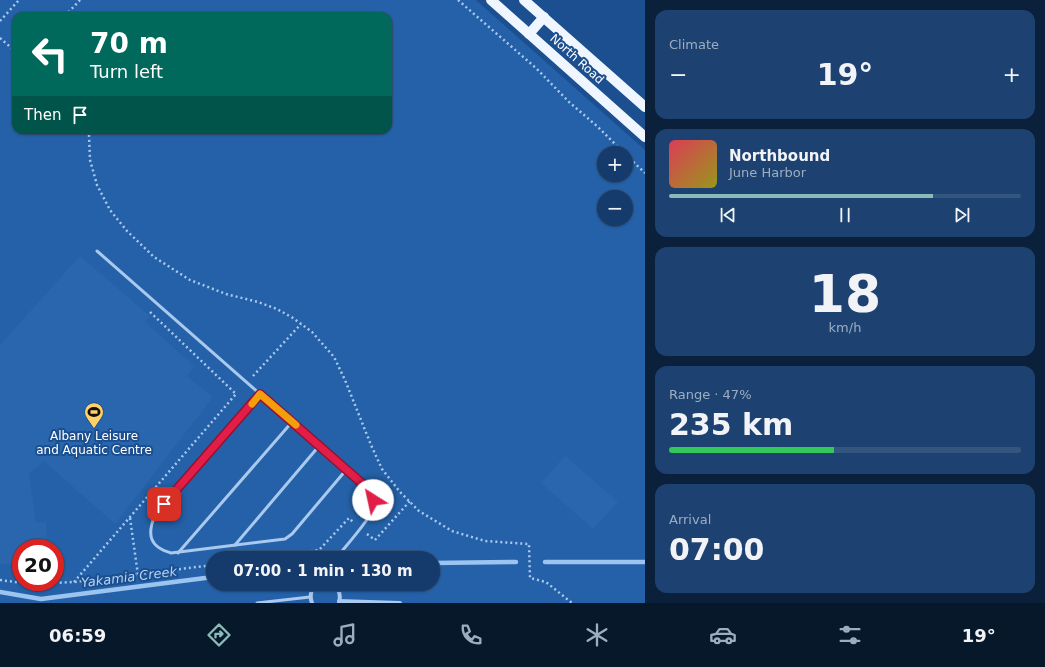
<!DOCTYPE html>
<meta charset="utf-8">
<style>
body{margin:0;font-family:"DejaVu Sans",sans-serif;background:#1d4271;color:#f1f3f6;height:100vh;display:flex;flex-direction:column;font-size:15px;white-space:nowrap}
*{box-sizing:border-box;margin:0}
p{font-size:13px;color:#9dadc1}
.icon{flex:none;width:22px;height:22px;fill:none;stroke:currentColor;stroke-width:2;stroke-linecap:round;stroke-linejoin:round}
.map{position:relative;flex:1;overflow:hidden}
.details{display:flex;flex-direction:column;gap:10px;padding:10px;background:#0b203b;width:400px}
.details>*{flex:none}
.hud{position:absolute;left:12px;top:12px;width:380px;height:122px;border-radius:12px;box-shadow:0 1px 3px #0004,0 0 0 1px #33557e;background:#00695c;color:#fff;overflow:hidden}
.tools{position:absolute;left:597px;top:146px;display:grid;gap:8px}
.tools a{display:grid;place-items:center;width:36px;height:36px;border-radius:50%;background:#143b6b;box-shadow:0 1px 3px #0004,0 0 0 1px #33557e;font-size:20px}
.speed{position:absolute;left:12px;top:539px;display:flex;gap:8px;font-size:20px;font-weight:700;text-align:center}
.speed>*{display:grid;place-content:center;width:52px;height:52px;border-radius:50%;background:#143b6b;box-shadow:0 1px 3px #0004,0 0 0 1px #33557e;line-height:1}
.speed .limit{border:6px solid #d22;background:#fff;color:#111}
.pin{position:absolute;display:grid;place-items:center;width:34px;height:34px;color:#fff;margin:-17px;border-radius:8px;box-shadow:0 2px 6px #0006}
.me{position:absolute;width:44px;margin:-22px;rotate:325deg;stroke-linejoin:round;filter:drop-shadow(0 0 3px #0008)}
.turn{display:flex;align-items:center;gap:14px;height:84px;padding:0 12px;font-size:18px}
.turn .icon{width:52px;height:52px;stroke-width:2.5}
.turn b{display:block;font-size:28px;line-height:34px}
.then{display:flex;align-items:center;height:38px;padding:0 12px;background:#0003;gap:8px;font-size:15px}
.big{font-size:30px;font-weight:700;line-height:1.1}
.details .tile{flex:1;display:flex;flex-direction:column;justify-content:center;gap:6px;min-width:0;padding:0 14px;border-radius:12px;background:#1d4271}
.details .dial{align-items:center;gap:0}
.dial b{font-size:52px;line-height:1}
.song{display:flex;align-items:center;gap:12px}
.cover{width:48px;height:48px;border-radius:6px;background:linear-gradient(135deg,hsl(350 70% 55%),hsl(60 70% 35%))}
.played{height:4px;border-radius:2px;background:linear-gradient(90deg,#8bbbb9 75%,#33557e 75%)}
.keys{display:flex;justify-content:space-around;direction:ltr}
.heat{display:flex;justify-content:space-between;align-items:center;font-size:22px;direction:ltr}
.charge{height:6px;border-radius:3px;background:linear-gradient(90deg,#34c759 47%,#33557e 0)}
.trip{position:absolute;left:206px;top:551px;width:234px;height:40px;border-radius:20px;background:#143b6b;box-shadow:0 1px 3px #0004,0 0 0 1px #33557e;font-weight:700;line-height:40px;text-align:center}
.tab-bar{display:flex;height:64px;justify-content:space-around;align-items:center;background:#08182b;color:#9dadc1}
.tab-bar .icon{width:28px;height:28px}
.tab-bar .current{color:#8bbbb9}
.tab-bar b{font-size:18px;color:#f1f3f6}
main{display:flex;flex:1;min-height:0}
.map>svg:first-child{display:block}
.green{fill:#2461a8;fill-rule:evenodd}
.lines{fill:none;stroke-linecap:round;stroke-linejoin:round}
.stream{stroke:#9cc4f0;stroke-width:4.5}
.building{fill:#2a66ad}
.path{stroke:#a9c9ee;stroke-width:2.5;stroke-dasharray:2 3;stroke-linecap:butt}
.lane{stroke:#a9c9ee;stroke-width:3}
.street{stroke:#a9c9ee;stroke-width:4}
.primary{stroke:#f0f6ff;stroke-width:10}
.route-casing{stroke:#92132f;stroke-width:10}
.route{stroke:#e11d48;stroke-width:7}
.slow{stroke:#f59e0b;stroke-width:7}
.labels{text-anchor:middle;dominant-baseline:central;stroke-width:4;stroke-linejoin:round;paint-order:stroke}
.street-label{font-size:12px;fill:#fff;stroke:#1b4f8f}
.poi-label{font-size:12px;fill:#fff;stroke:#1b4f8f}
.water-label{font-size:13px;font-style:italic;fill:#b5d3f5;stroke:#1b4f8f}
</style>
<main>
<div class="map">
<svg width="645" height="603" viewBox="0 0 645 603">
<rect width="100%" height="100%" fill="#1b4f8f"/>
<!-- green -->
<path class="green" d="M0,0H476L645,150V603H0ZM16,16H388V130H16ZM604,153H626V175H604ZM604,197H626V219H604ZM21,548H55V582H21ZM213,558H433V584H213Z"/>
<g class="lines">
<!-- stream -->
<g class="stream">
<path d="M545,562H645"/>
<path d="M433,563L516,562"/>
<path d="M0,592L41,599L213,577"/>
</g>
</g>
<!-- building -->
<g class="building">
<path d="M80,256L150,316L145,322L194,366L187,376L213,397L115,524L44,461L29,474L36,523L46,522L47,548H21V564H0V345Z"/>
<path d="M565,456L618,502L593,529L541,483Z"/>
</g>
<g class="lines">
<!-- path -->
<g class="path">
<path d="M458,0L537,69L569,102L598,127L624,153"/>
<path d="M65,16L80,0"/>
<path d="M0,21L19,0"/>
<path d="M0,38L16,52"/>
<path d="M88,130L89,135L90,160L97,185L110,210L127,231L154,257L190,280L226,294L258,302L277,309L293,318L312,332L334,357L345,380L371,445L382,469L400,492L419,511L452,531L485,541L529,544L530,578L546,582L572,603"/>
<path d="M626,155L645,173"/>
<path d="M253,376L301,324"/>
<path d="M130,518L138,575"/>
<path d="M367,534L375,540L410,501"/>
<path d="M261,558L319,550L349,518L354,523"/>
<path d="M0,580L30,584L74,582L213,565"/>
<path d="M74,582L236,394L149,311"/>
</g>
<!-- lane -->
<g class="lane">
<path d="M97,251L365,486C371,493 376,500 373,509C371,518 345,547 338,556L335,558"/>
<path d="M260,394L155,515C147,534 149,547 171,553L285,539L292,534L346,470"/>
<path d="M235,545L319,446"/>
<path d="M178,553L292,422"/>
<path d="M257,603L310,597"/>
</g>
<!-- street -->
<g class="street">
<path d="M333,584C340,589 341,595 339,603"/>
<path d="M339,601L400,603"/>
<path d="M312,603C309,595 311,589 317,584"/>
</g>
<!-- primary -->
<g class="primary">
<path d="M491,0L645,137"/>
<path d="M524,0L645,107"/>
<path d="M529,34L544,17"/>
</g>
</g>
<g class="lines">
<!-- route casing -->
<g class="route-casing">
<path id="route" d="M164,504L260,394L365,486L372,494L373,500"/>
</g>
<!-- route -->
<use href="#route" class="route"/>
<!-- slow -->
<path class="slow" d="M252,404L260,394L296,425"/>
</g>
<!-- icons -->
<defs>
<g id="stadium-pin" transform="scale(1)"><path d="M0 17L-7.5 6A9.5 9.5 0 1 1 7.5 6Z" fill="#ffd166" stroke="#1b4f8f"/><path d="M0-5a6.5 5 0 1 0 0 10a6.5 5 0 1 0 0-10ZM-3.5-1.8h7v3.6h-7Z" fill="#111"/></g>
</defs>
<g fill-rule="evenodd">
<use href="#stadium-pin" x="94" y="412"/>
</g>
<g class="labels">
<!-- street labels -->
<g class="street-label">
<text transform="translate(577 59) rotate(42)">North Road</text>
</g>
<!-- poi labels -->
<g class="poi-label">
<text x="94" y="436">Albany Leisure<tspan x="94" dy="14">and Aquatic Centre</tspan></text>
</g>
<!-- water labels -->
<g class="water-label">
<text transform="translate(129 577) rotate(-7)">Yakamia Creek</text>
</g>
</g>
</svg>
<div class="tools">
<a>+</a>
<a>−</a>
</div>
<div class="speed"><div class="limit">20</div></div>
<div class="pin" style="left:164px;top:504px;background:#d93025"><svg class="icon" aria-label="arrive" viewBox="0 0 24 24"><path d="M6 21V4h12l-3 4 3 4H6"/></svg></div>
<svg class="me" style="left:373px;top:500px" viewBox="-20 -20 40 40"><circle r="19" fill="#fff"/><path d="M0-13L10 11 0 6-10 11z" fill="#e11d48"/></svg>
<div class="trip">07:00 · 1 min · 130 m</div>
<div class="hud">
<div class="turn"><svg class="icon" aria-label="left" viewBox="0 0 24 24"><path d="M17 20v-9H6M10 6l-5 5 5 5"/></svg><div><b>70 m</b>Turn left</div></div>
<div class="then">Then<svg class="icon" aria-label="arrive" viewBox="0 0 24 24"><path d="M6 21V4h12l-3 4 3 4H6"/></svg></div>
</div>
</div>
<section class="details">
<div class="tile"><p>Climate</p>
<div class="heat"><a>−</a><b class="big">19°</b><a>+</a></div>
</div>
<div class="tile">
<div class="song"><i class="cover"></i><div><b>Northbound</b><p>June Harbor</p></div></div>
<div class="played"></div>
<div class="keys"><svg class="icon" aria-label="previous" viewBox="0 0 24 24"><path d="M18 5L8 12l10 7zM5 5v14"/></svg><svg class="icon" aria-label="pause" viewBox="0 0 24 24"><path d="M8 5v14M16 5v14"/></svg><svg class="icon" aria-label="next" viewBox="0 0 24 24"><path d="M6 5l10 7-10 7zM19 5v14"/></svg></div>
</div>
<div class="tile dial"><b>18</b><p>km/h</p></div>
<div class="tile"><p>Range · 47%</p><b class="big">235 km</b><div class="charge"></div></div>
<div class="tile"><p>Arrival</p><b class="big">07:00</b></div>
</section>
</main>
<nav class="tab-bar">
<b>06:59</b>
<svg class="icon current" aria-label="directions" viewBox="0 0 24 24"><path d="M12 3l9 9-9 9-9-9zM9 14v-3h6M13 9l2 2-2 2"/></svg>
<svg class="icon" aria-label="music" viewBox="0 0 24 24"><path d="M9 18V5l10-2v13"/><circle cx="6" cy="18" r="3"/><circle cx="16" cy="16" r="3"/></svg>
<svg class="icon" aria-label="phone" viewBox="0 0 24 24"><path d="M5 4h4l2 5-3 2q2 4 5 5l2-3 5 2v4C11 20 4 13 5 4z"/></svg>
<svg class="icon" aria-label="climate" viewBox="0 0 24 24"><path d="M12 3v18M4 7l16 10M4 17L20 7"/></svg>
<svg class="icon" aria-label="car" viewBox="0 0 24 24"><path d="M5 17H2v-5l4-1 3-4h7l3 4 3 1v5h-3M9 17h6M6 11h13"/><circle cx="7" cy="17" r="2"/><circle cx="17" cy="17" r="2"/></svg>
<svg class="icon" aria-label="filters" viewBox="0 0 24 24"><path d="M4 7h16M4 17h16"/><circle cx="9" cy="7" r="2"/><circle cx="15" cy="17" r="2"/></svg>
<b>19°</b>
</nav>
